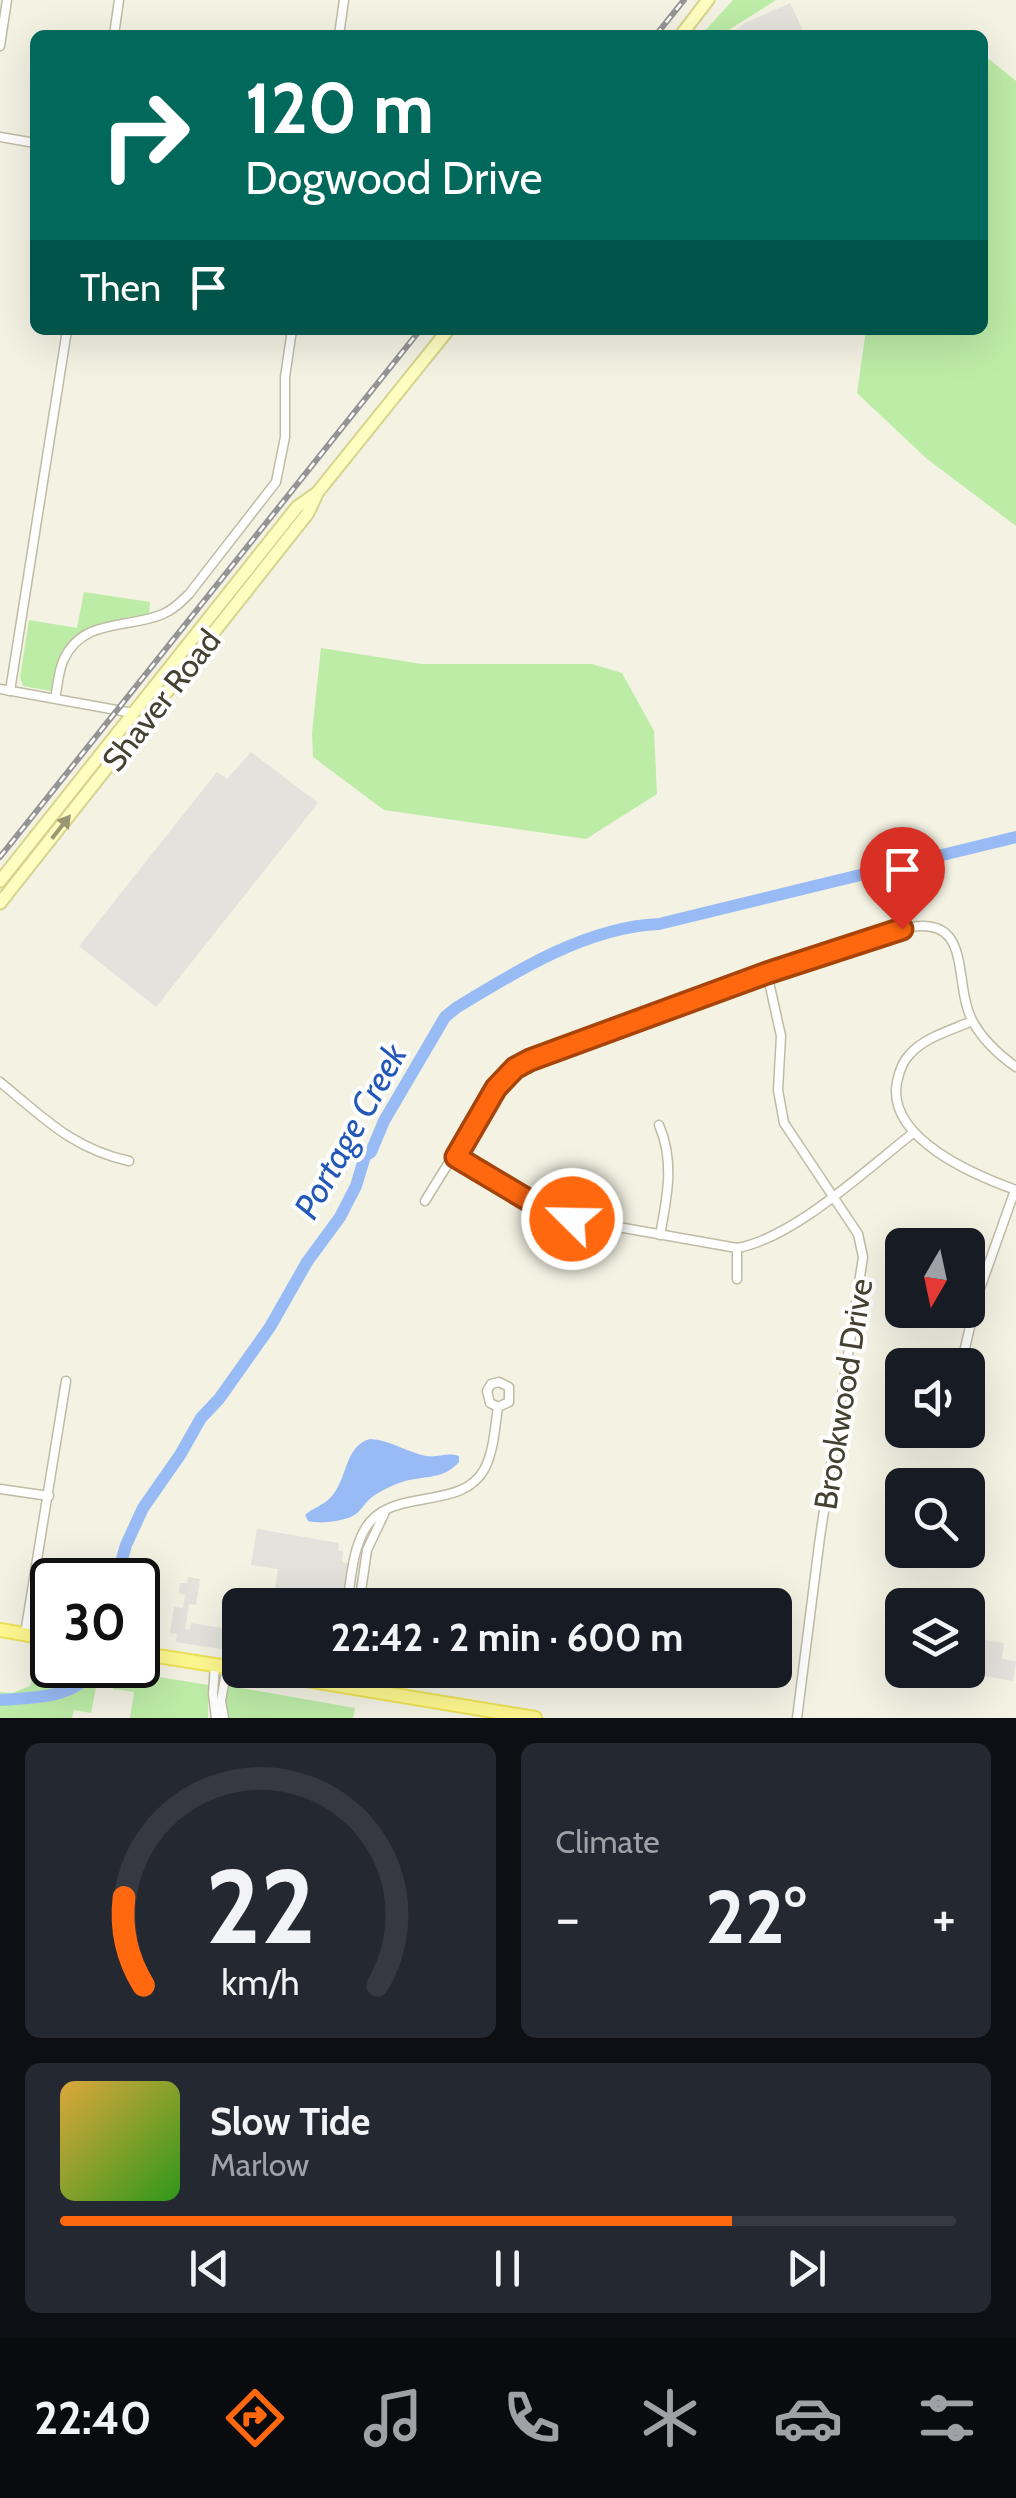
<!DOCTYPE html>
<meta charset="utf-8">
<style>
body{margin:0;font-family:Cabin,sans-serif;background:#242831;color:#f1f3f6;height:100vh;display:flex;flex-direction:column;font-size:38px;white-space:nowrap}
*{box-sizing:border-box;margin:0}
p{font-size:32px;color:#9ea1a6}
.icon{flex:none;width:55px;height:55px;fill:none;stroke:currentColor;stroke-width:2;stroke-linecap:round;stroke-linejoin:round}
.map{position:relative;height:1718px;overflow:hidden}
.drawer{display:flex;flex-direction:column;gap:25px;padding:25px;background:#0d0f14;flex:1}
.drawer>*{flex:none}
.guide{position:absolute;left:30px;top:30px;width:958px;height:305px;border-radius:15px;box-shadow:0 10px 40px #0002;background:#00695c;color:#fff;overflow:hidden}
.needle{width:65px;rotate:189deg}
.tools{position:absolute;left:885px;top:1228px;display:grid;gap:20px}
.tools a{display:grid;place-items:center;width:100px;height:100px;border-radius:15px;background:#171b24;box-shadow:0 10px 40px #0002;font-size:50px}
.speed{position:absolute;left:30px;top:1558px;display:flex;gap:20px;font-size:50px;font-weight:700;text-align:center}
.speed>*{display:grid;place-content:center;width:130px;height:130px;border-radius:50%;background:#171b24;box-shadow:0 10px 40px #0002;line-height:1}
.speed .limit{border:5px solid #111;border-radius:15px;background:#fff;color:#111}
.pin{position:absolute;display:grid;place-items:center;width:85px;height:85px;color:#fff;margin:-102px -42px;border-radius:50% 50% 50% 0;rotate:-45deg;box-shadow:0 0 10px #0007}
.pin .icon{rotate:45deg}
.me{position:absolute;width:110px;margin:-55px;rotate:293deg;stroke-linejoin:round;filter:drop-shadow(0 0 8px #0008)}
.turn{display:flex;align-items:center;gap:35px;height:210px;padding:0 50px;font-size:45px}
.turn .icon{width:130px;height:130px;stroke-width:2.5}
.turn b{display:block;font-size:70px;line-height:85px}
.then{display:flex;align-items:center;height:95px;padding:0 50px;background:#0003;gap:20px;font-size:38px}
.big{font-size:75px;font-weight:800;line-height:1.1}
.drawer .tile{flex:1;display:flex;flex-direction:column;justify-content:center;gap:15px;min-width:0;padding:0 35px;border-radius:15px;background:#242831}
.drawer .dial{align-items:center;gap:0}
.dial svg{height:260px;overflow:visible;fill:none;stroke:#363941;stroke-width:7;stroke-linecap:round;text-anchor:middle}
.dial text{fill:#f1f3f6;stroke:none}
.song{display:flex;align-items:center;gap:30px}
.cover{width:120px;height:120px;border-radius:15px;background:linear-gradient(135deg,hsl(40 70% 55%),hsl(110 70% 35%))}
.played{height:10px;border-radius:5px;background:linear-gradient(90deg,#ff680e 75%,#363941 75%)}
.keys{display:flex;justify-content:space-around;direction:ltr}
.heat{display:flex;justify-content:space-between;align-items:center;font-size:55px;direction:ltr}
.drawer .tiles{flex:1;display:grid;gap:25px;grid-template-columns:1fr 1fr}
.tile:last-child{grid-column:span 2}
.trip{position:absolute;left:222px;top:1588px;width:570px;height:100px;border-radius:15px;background:#171b24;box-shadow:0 10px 40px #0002;font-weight:800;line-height:100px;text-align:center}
.menu{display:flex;height:160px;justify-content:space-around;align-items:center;background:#090b0e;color:#9ea1a6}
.menu .icon{width:70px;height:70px}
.menu .selected{color:#ff680e}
.menu b{font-size:45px;color:#f1f3f6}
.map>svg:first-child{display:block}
.green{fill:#bdeca7}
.parking{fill:#e3e2dc}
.water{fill:#98bbf6}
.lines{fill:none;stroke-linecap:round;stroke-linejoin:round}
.river{stroke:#98bbf6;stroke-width:12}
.street-casing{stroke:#bfbca4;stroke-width:11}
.secondary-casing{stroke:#d7d48e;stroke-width:15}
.primary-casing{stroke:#eee256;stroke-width:16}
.street{stroke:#fff;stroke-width:8}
.secondary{stroke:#fffec1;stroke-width:11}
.primary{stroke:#fff890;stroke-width:12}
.rail-casing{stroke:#949494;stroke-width:6}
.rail{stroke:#fff;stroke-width:2.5;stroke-dasharray:8;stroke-linecap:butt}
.oneway{fill:#999772}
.route-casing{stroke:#a64409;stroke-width:25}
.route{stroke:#ff680e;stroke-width:18}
.labels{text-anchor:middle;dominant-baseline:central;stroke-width:8;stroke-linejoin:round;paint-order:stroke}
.street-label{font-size:32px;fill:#454232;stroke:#fff}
.water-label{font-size:35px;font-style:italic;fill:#2358b9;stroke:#fff}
</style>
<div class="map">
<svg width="1016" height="1718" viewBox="0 0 1016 1718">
<rect width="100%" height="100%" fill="#f3f2e3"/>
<!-- green -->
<g class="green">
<path d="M733,0H776L721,35H701Z"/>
<path d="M989,59L1016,81V526L926,458L857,393L866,330H982V66Z"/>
<path d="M84,592L150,602L149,614C113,621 69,626 57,667C55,675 54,683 51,691L23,686L20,677L29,620L77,628Z"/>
<path d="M321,648L422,664H592L622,673L654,731L657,794L586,839L384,810L313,757L312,733Z"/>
<path d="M38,1655L52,1657V1665L100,1666L91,1713L74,1710L72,1718H0V1692L12,1693L30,1686Z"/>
<path d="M117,1670L208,1685V1718H130L134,1692L113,1689Z"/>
<path d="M229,1686L355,1708L353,1718H228L226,1702Z"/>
</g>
<!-- parking -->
<g class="parking">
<path d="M790,3L805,35H729L745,23Z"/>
<path d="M251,752L318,803L156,1007L79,946L217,772L227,779Z"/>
<path d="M257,1529L339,1543L338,1550L343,1551L342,1562L349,1564L344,1594L337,1593L336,1599L275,1589L278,1569L251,1565Z"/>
<path d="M188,1577L200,1579L196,1605L189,1604L185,1629L190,1630L191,1623L240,1631V1652L176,1642L177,1634L170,1633L174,1607L183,1608L185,1595L179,1593L180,1583H187Z"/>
<path d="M968,1631L985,1634V1640L1004,1643L1002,1659L1016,1661L1013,1681L946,1670H968Z"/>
</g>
<!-- water -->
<path class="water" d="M370,1439C390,1440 407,1452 426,1456C438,1458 447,1452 459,1456V1462C443,1481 420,1475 399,1483C391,1486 378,1492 371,1498C361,1506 361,1514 348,1518C335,1522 321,1524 308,1521L305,1515C313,1508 324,1505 331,1497C348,1479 344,1446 370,1439Z"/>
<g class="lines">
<!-- river -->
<g class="river">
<path d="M116,1580L126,1545L143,1508L180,1455L201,1418L219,1399L270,1327L307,1262L340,1217L356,1186L365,1156L371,1152L384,1121L445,1017L456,1008C516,971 587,927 659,924L1016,837"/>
<path d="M0,1700C30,1698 81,1699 95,1665"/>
</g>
<!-- street casing -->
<g class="street-casing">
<g id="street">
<path d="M114,35L119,0"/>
<path d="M339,35L344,0"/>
<path d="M0,46L7,0"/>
<path d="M0,137L35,143"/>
<path d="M0,689L133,713"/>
<path d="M10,691L67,330"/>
<path d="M55,698C58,686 58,671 64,659C83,618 128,629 163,614C173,610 181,602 189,594L276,482L285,437V377L292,330"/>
<path d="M767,973L781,1036L778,1090L784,1123L858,1234L863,1257L820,1537L797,1718"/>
<path d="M972,1021C952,1030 925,1037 910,1054C903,1061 899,1072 897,1082C886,1138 974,1175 1016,1190"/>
<path d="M0,1082C44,1118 73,1149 129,1161"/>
<path d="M659,1125C675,1162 667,1197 660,1235"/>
<path d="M455,1157L538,1206L573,1219L737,1248C794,1238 867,1169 913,1133"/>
<path d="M425,1201L495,1088L515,1068L564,1046L767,973L911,927C974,917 952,984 973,1022C983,1040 999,1055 1016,1067"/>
<path d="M737,1279V1248"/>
<path d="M961,1365L977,1297L1015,1190"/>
<path d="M0,1489L49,1496"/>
<path d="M347,1605C351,1581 352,1551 365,1529C390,1485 462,1513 485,1468C494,1450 495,1426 498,1407L490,1403L487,1391L491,1384L499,1382L509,1387V1402L498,1407"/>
<path d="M359,1605L367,1550L384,1514"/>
<path d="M25,1634L66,1381"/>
<path d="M215,1665L213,1694L216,1718"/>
<path d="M347,1687L349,1670"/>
<path d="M224,1718L221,1701L227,1667"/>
</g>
</g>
<!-- secondary casing -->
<g class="secondary-casing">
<g id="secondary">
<path d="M681,35L708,0"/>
<path d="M0,881L297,507L317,493L448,330"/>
<path d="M0,903L308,513L316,496"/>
</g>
</g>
<!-- primary casing -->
<g class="primary-casing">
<g id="primary">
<path d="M0,1630L52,1639"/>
<path d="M138,1653L240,1669"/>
<path d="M245,1670L535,1718"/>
</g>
</g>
<!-- street -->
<use href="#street" class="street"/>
<!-- secondary -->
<use href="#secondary" class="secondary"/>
<!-- primary -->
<use href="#primary" class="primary"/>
<!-- rail casing -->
<g class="rail-casing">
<g id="rail">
<path d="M656,35L684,0"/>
<path d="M0,857L420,330"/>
</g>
</g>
<!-- rail -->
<use href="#rail" class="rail"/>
</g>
<!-- one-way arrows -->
<defs><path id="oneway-solid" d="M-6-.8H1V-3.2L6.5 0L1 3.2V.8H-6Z" transform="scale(2.5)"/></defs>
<use class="oneway" href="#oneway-solid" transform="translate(61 827) rotate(-52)"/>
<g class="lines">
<!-- route casing -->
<g class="route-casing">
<path id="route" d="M572,1219L538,1206L456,1157L496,1088L515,1068L530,1060L767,973L902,929"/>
</g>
<!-- route -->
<use href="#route" class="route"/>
</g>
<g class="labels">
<!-- street labels -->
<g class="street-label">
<text transform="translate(161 700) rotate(-52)">Shaver Road</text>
<text transform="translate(843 1394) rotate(-81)">Brookwood Drive</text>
</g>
<!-- water labels -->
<g class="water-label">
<text transform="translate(350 1131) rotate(-61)">Portage Creek</text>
</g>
</g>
</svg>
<div class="tools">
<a><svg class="needle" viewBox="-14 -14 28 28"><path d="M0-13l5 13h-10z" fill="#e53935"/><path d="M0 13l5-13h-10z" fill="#9ea1a6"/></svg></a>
<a><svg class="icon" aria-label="sound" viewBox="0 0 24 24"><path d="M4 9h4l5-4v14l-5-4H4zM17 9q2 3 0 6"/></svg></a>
<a><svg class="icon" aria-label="search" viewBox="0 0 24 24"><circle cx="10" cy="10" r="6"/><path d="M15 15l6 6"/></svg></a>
<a><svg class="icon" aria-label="layers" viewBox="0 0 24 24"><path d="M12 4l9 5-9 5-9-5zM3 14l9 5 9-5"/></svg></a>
</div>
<div class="speed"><div class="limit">30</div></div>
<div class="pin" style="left:902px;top:929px;background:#d93025"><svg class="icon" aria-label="arrive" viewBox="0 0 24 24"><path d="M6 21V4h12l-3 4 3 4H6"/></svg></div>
<svg class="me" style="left:572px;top:1219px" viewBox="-20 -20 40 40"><circle r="17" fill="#ff680e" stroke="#fff" stroke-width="3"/><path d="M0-11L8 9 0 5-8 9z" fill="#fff"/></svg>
<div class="trip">22:42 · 2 min · 600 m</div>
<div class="guide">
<div class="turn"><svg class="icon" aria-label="right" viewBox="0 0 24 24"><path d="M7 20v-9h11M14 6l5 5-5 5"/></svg><div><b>120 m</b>Dogwood Drive</div></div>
<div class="then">Then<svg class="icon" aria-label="arrive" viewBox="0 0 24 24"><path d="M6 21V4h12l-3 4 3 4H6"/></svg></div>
</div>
</div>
<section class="drawer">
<div class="tiles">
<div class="tile dial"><svg viewBox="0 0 100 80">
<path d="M14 69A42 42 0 1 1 86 69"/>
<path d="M14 69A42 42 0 0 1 8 42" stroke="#ff680e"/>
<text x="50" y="56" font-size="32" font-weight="700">22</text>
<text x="50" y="72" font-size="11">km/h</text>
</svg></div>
<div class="tile"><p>Climate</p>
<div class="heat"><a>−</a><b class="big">22°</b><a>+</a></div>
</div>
<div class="tile">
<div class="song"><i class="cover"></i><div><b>Slow Tide</b><p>Marlow</p></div></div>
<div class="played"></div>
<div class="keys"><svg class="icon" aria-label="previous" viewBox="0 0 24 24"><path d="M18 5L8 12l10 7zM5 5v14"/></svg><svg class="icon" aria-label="pause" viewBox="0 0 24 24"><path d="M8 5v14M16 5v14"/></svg><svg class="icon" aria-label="next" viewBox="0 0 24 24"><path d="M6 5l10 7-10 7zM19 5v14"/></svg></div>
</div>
</div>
</section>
<nav class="menu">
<b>22:40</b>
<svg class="icon selected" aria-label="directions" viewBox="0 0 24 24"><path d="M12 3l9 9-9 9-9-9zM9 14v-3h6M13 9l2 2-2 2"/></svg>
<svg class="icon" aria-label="music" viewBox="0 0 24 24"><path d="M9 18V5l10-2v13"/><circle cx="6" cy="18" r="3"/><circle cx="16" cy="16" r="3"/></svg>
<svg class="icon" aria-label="phone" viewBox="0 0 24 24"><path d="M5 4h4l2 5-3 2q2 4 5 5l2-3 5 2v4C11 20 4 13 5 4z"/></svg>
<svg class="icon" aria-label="climate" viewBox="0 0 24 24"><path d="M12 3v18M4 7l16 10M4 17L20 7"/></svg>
<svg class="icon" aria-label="car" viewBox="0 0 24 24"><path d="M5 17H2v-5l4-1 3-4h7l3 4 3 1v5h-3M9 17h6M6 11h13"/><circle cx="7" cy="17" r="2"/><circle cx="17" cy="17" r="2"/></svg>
<svg class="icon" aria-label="filters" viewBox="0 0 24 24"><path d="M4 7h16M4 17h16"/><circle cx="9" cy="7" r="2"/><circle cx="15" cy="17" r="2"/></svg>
</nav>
